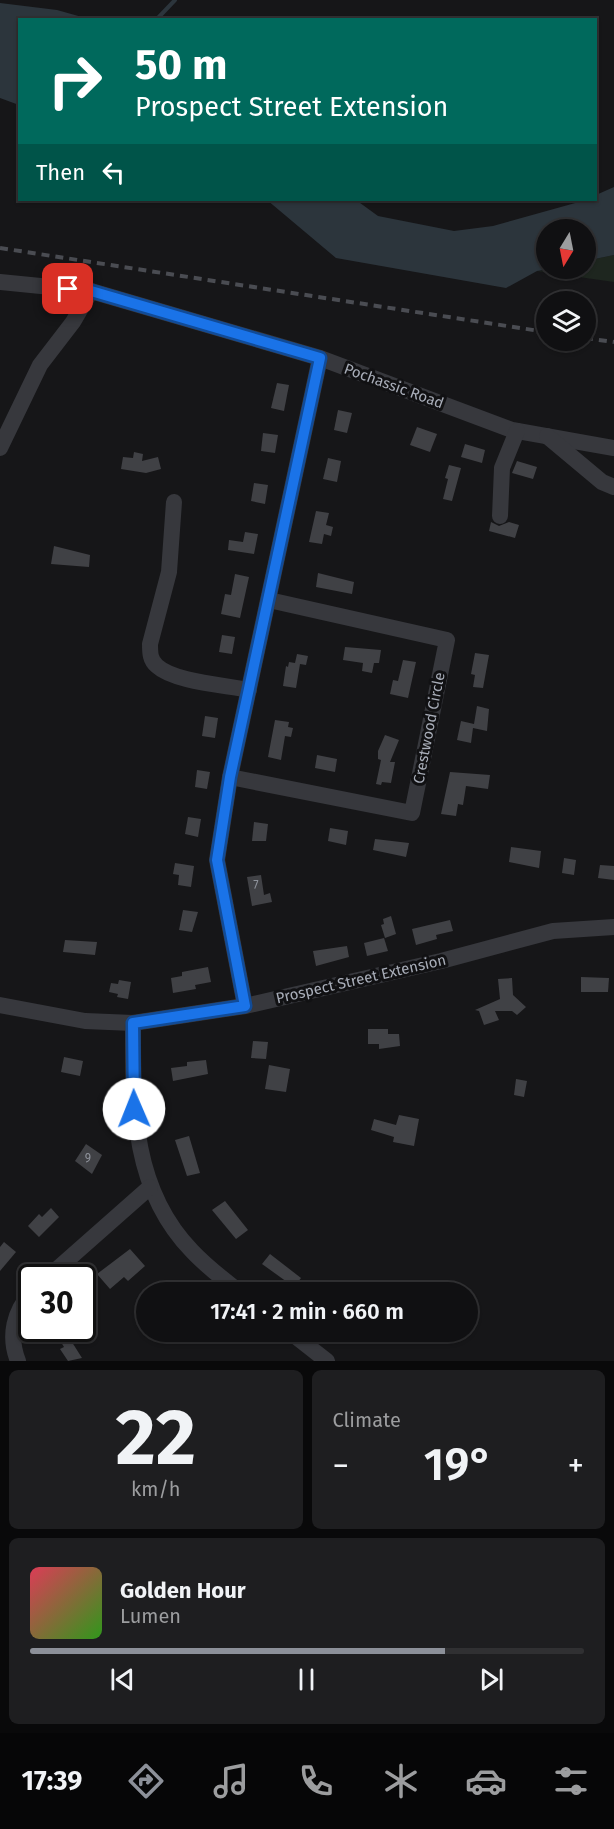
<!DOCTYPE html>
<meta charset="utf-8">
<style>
body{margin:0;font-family:"Fira Sans",sans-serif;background:#1e1e20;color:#f1f3f6;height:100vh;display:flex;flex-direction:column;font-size:22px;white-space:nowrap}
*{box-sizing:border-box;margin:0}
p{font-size:20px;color:#9c9d9f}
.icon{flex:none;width:33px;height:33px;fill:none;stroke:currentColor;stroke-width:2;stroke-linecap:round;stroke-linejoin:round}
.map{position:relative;height:1361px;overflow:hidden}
.side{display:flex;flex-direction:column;gap:9px;padding:9px;background:#09090a;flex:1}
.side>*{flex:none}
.banner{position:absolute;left:18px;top:18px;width:579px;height:183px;border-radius:0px;box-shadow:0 2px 4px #0004,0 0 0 2px #303032;background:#00695c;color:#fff;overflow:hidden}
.needle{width:39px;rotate:190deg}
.tools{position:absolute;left:536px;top:219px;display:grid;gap:12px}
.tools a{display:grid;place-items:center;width:60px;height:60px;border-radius:50%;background:#101012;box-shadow:0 2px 4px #0004,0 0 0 2px #303032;font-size:30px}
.speed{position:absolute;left:18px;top:1264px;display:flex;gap:12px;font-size:30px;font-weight:700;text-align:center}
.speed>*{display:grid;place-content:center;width:78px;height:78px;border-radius:50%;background:#101012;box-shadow:0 2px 4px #0004,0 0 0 2px #303032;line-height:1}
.speed .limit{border:3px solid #111;border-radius:9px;background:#fff;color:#111}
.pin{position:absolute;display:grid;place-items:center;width:51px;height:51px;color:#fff;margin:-26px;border-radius:12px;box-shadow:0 3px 9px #0006}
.me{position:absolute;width:66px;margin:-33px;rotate:359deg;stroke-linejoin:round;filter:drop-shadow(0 0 4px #0008)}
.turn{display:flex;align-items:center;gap:21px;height:126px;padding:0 18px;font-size:27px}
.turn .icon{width:78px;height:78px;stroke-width:2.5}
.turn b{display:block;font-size:42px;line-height:51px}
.then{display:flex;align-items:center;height:57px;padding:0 18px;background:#0003;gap:12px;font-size:22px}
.big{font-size:45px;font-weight:600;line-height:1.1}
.side .widget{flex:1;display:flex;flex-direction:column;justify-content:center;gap:9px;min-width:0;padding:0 21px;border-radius:9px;background:#1e1e20}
.side .dial{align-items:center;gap:0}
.dial b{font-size:78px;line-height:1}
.song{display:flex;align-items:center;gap:18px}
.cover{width:72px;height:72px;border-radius:9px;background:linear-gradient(135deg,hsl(350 70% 55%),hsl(110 70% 35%))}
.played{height:6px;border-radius:3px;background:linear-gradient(90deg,#8c9099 75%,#303032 75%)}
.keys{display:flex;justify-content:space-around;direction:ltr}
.heat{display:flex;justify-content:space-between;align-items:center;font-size:33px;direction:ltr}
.side .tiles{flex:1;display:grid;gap:9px;grid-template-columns:1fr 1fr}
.widget:last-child{grid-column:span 2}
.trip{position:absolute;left:136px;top:1282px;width:342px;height:60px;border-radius:30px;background:#101012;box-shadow:0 2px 4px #0004,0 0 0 2px #303032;font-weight:600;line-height:60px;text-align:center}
.menu{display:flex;height:96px;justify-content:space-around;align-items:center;background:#060607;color:#9c9d9f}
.menu .icon{width:42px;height:42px}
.menu .on{color:#8c9099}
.menu b{font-size:27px;color:#f1f3f6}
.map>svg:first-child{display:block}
.green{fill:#1e261f}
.water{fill:#2c353c}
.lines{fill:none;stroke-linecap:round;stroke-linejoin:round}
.stream{stroke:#2c353c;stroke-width:4}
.building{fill:#404145}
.minor{stroke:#37383d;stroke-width:16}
.rail{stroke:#4a4c52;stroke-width:4;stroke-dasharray:8 6;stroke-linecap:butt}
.route-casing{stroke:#114b97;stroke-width:15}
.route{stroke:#1a73e8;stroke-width:10}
.labels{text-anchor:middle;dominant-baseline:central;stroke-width:6;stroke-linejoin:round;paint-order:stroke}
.number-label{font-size:12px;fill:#8e929b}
.street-label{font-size:15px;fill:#a8adb8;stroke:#111113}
</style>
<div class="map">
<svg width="614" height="1361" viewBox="0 0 614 1361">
<rect width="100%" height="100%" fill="#161618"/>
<!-- green -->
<path class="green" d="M614,255V282L537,271L585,268V261Z"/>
<!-- water -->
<g class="water">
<path d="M0,3L57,10L89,19L20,20L19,105L0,98Z"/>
<path d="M614,187V255L585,261V230H546V268L550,269L537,271L506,288L336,258L267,200H356L378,216L454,231L493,226L586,200H596V195Z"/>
</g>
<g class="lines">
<!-- stream -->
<path class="stream" d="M156,20L175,0"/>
</g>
<!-- building -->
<g class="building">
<path d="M277,383L289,385L284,411L271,408Z"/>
<path d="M338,410L352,413L347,433L334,430Z"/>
<path d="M417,427L437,434L430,452L410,445Z"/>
<path d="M263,433L278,435L275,453L261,451Z"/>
<path d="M465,444L485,450L482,463L461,457Z"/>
<path d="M134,452L143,454L142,461L158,457L161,469L146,473L121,469L123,457L133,458Z"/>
<path d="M328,458L341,461L337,482L323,479Z"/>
<path d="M517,461L537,467L533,479L512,473Z"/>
<path d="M449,465L461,468L452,501L443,499L448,479L445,478Z"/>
<path d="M254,483L268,485L265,504L251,501Z"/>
<path d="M316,511L329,513L326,525L333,527L331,536L324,534L322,544L309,542Z"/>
<path d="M491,522L499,526L509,522L519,525L515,538L489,531Z"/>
<path d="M245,532L258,534L254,554L228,550L229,540L243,542Z"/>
<path d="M54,546L90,555L89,567L51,564Z"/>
<path d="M318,573L354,582L352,594L316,587Z"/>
<path d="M235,574L249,577L240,618L221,614L225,594L231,595Z"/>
<path d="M222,635L235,637L232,654L219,652Z"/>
<path d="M345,647L381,650L379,663H374L372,673L362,671L363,663L343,660Z"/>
<path d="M475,653L489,655L483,688L473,687L475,675L471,674Z"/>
<path d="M297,654L308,656L306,665L300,664L296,688L283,686L286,666L288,667L289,662L295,663Z"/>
<path d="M403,660L416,662L408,698L390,694L393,680L398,681Z"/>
<path d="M477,706L489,709L487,731L473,728L471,743L457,740L461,721L474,724Z"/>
<path d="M205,716L218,718L215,738L202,736Z"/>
<path d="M275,720L289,722L288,727L293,728L291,737L285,736L281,760L268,757Z"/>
<path d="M385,735L399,740L390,762H395L391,783L382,782L381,785L376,784L381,760L378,759V751Z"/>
<path d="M317,755L337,759L335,772L315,768Z"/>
<path d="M197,770L210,772L207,789L195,787Z"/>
<path d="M450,772L490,775L488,789L466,786L463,805L458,804L456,816L441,814Z"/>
<path d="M188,817L201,819L198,837L185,834Z"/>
<path d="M254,822L268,824L266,841H252Z"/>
<path d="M330,828L348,831L346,845L328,841Z"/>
<path d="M375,839L409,843L406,857L373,850Z"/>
<path d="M511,847L541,851L539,868L509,862Z"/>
<path d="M564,858L576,860L574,875L562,873Z"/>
<path d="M175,863L194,866L191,887L178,885L179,875L173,874Z"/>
<path d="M600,865L614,866V880L598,878Z"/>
<path d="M261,875L264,895L270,893L272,902L252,906L247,877Z"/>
<path d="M183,910L198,912L192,932L179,930Z"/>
<path d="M391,916L396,934L385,938L381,925L384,924L383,919Z"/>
<path d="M450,920L453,931L436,935L437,939L416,945L412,929Z"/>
<path d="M384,938L388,951L367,956L364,943Z"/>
<path d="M65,940L97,942L95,955L63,952Z"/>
<path d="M347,946L349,957L316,966L313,951Z"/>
<path d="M208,967L211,982L195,985L196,989L173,993L171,978L182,976V972Z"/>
<path d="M581,977L609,978L608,992H581Z"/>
<path d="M512,978L513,995L526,1007L517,1015L512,1011H495L499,1020L484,1025L479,1011L475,1010L500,999L498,979Z"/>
<path d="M119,980L131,982L128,999L117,997L118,994L109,992L111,983L118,984Z"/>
<path d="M368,1029H388V1034H399L400,1046L379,1049V1044H368Z"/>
<path d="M253,1041L268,1042L266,1059L251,1058Z"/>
<path d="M64,1057L83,1061L80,1076L61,1072Z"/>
<path d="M206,1060L208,1074L173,1081L171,1068L187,1066V1062Z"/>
<path d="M269,1065L290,1069L286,1092L265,1089Z"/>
<path d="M516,1079L527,1081L524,1097L514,1095Z"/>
<path d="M399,1115L419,1119L414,1146L393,1142L394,1137L371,1130L374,1119L396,1125Z"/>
<path d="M189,1136L200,1173L187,1176L175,1140Z"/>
<path d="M86,1144L102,1155L92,1174L75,1161Z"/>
<path d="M225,1201L248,1230L236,1239L212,1210Z"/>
<path d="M51,1208L59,1217L39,1237L28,1226L39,1214L42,1217Z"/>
<path d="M4,1242L16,1252L0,1271V1247Z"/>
<path d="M130,1249L145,1266L128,1281L124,1277L110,1289L97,1274Z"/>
<path d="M270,1254L301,1278L294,1287L262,1264Z"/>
<path d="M61,1329H69L74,1336L70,1339L82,1358L68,1361L60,1349L64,1347L55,1332Z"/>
</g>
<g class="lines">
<!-- minor -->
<g class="minor">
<path d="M0,282L91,291L320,358L512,430L614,448"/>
<path d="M547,436L602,482L614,487"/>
<path d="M0,448L40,365L73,322L91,291"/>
<path d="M174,502L169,572L150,644C150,653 150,660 157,666C174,682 226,685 249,690"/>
<path d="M500,516L502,468L517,431"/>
<path d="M230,777L412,813L447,640L269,600"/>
<path d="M0,1005L85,1021L133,1023L245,1006L441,961L553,931L614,927"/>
<path d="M245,1006L217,860L230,777L320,358"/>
<path d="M133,1023C133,1105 131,1188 192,1251C207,1267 224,1280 241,1293"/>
<path d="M47,1278L150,1187"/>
<path d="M290,1332L327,1361"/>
<path d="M18,1361C8,1336 14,1311 32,1292"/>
</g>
<!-- rail -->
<g class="rail">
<path d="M0,248L546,332"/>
<path d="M585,338L614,342"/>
</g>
</g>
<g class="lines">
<!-- route casing -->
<g class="route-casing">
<path id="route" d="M68,289L91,291L320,358L230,777L217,860L245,1006L133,1023L134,1109"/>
</g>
<!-- route -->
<use href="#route" class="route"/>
</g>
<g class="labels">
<!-- number labels -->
<g class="number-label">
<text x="256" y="885">7</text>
<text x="88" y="1158">9</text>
</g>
<!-- street labels -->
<g class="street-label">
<text transform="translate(394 386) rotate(20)">Pochassic Road</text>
<text transform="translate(429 728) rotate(-79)">Crestwood Circle</text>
<text transform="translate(361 979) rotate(-13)">Prospect Street Extension</text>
</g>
</g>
</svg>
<div class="tools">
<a><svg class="needle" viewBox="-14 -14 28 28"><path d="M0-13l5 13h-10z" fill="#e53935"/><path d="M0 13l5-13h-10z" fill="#9c9d9f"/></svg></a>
<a><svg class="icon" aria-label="layers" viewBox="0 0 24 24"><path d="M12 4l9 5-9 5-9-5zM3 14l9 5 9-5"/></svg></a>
</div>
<div class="speed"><div class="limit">30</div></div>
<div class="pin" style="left:68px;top:289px;background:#d93025"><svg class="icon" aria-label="arrive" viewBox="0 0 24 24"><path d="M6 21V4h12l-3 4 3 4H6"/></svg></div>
<svg class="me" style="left:134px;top:1109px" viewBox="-20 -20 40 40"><circle r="19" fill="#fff"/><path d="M0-13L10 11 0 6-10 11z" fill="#1a73e8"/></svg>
<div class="trip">17:41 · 2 min · 660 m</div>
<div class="banner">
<div class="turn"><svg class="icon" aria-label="right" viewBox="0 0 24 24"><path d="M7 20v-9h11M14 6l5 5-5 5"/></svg><div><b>50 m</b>Prospect Street Extension</div></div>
<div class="then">Then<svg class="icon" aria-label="left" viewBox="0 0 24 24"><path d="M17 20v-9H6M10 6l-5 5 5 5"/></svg></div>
</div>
</div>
<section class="side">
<div class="tiles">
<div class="widget dial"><b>22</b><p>km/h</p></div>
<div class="widget"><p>Climate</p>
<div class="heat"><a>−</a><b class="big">19°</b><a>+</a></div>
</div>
<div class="widget">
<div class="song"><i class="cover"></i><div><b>Golden Hour</b><p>Lumen</p></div></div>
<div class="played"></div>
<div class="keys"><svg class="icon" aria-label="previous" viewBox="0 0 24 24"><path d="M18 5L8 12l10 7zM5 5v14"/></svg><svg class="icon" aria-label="pause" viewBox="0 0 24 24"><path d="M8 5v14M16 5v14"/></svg><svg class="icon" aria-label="next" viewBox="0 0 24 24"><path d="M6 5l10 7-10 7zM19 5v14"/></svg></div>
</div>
</div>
</section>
<nav class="menu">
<b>17:39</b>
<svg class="icon on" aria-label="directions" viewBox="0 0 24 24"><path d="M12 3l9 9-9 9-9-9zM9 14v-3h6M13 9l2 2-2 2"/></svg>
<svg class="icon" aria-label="music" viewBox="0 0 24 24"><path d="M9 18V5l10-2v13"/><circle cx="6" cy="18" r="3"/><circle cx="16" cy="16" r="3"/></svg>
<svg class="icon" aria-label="phone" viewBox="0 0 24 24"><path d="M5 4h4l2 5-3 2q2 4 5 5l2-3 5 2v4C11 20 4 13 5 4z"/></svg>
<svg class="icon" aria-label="climate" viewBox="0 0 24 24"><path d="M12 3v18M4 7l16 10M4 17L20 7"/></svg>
<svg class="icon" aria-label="car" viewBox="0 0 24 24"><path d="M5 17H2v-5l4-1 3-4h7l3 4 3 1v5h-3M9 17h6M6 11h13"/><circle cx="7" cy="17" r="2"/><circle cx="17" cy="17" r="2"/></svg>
<svg class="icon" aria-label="filters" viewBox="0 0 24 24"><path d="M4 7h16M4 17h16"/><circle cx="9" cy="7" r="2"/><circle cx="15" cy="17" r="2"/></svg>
</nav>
